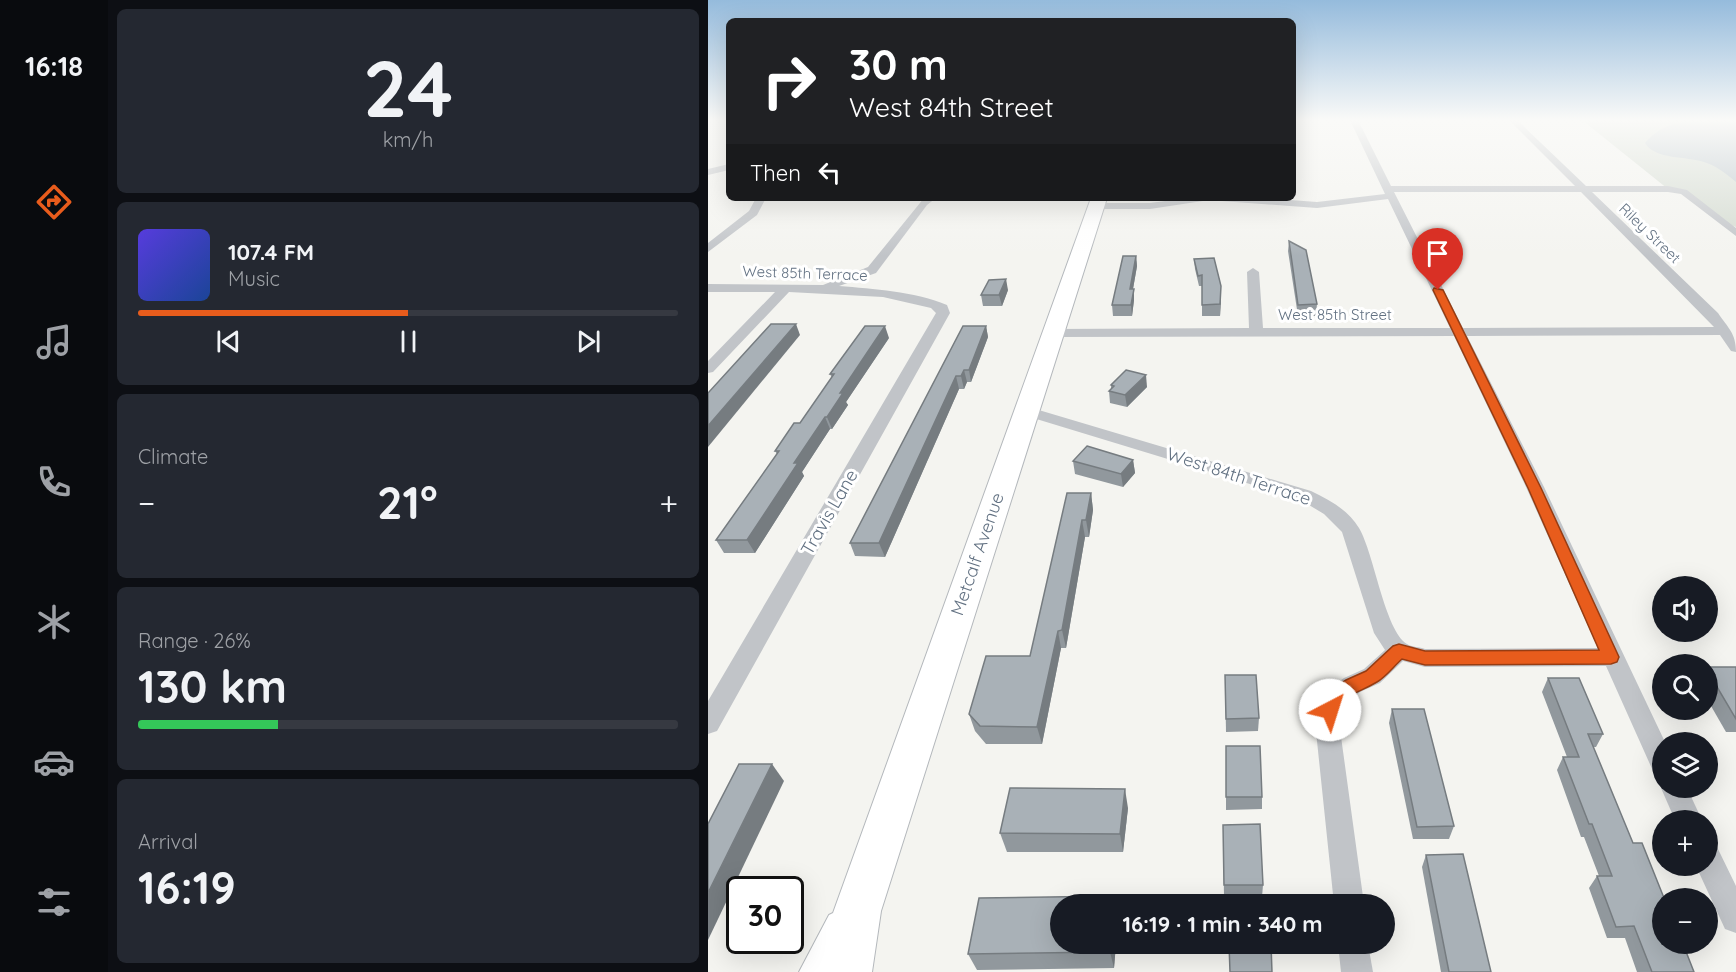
<!DOCTYPE html>
<meta charset="utf-8">
<style>
body{margin:0;font-family:Quicksand,sans-serif;background:#242831;color:#f1f3f6;height:100vh;display:flex;flex-direction:column;font-size:22px;white-space:nowrap}
*{box-sizing:border-box;margin:0}
p{font-size:20px;color:#9ea1a6}
.icon{flex:none;width:33px;height:33px;fill:none;stroke:currentColor;stroke-width:2;stroke-linecap:round;stroke-linejoin:round}
.map{position:relative;flex:1;overflow:hidden}
.drawer{display:flex;flex-direction:column;gap:9px;padding:9px;background:#0d0f14;width:600px}
.drawer>*{flex:none}
.top-card{position:absolute;left:18px;top:18px;width:570px;height:183px;border-radius:9px;box-shadow:0 6px 24px #0002;background:#202124;color:#fff;overflow:hidden}
.controls{position:absolute;left:944px;top:576px;display:grid;gap:12px}
.controls a{display:grid;place-items:center;width:66px;height:66px;border-radius:50%;background:#171b24;box-shadow:0 6px 24px #0002;font-size:30px}
.speed{position:absolute;left:18px;top:876px;display:flex;gap:12px;font-size:30px;font-weight:700;text-align:center}
.speed>*{display:grid;place-content:center;width:78px;height:78px;border-radius:50%;background:#171b24;box-shadow:0 6px 24px #0002;line-height:1}
.speed .limit{border:3px solid #111;border-radius:9px;background:#fff;color:#111}
.pin{position:absolute;display:grid;place-items:center;width:51px;height:51px;color:#fff;margin:-62px -26px;border-radius:50% 50% 50% 0;rotate:-45deg;box-shadow:0 0 6px #0007}
.pin .icon{rotate:45deg}
.me{position:absolute;width:66px;margin:-33px;rotate:40deg;stroke-linejoin:round;filter:drop-shadow(0 0 4px #0008)}
.turn{display:flex;align-items:center;gap:21px;height:126px;padding:0 24px;font-size:27px}
.turn .icon{width:78px;height:78px;stroke-width:2.5}
.turn b{display:block;font-size:42px;line-height:51px}
.then{display:flex;align-items:center;height:57px;padding:0 24px;background:#0003;gap:12px;font-size:22px}
.big{font-size:45px;font-weight:700;line-height:1.1}
.drawer .tile{flex:1;display:flex;flex-direction:column;justify-content:center;gap:9px;min-width:0;padding:0 21px;border-radius:9px;background:#242831}
.drawer .dial{align-items:center;gap:0}
.dial b{font-size:78px;line-height:1}
.song{display:flex;align-items:center;gap:18px}
.cover{width:72px;height:72px;border-radius:9px;background:linear-gradient(135deg,hsl(250 70% 55%),hsl(220 70% 35%))}
.played{height:6px;border-radius:3px;background:linear-gradient(90deg,#e85c1c 50%,#363941 50%)}
.keys{display:flex;justify-content:space-around;direction:ltr}
.heat{display:flex;justify-content:space-between;align-items:center;font-size:33px;direction:ltr}
.charge{height:9px;border-radius:4px;background:linear-gradient(90deg,#34c759 26%,#363941 0)}
.trip{position:absolute;left:342px;top:894px;width:345px;height:60px;border-radius:30px;background:#171b24;box-shadow:0 6px 24px #0002;font-weight:700;line-height:60px;text-align:center}
main{display:flex;flex:1;min-height:0}
.tab-bar{display:flex;flex-direction:column;width:108px;justify-content:space-around;align-items:center;background:#090b0e;color:#9ea1a6}
.tab-bar .icon{width:42px;height:42px}
.tab-bar .active{color:#e85c1c}
.tab-bar b{font-size:27px;color:#f1f3f6}
.map>svg:first-child{display:block}
.green{fill:#d4dbd1}
.water{fill:#bac5cb}
.lines{fill:none;stroke-linecap:round;stroke-linejoin:round}
.primary-casing{stroke:#b4b8bc;stroke-width:2}
.street{fill:#c1c4c8;fill-rule:evenodd}
.primary{fill:#fff;fill-rule:evenodd}
.wall{fill:#91989d}
.shaded-wall{fill:#767c80}
.building{fill:#a9b1b7;stroke:#767c80;stroke-width:1.5}
.route{fill:#e85c1c;stroke:#973c12;stroke-width:1.5}
.labels{text-anchor:middle;dominant-baseline:central;stroke-width:6;stroke-linejoin:round;paint-order:stroke}
.far-street-label{font-size:15px;fill:#627182;stroke:#fff}
.street-label{font-size:18px;fill:#627182;stroke:#fff}
</style>
<main>
<nav class="tab-bar">
<b>16:18</b>
<svg class="icon active" aria-label="directions" viewBox="0 0 24 24"><path d="M12 3l9 9-9 9-9-9zM9 14v-3h6M13 9l2 2-2 2"/></svg>
<svg class="icon" aria-label="music" viewBox="0 0 24 24"><path d="M9 18V5l10-2v13"/><circle cx="6" cy="18" r="3"/><circle cx="16" cy="16" r="3"/></svg>
<svg class="icon" aria-label="phone" viewBox="0 0 24 24"><path d="M5 4h4l2 5-3 2q2 4 5 5l2-3 5 2v4C11 20 4 13 5 4z"/></svg>
<svg class="icon" aria-label="climate" viewBox="0 0 24 24"><path d="M12 3v18M4 7l16 10M4 17L20 7"/></svg>
<svg class="icon" aria-label="car" viewBox="0 0 24 24"><path d="M5 17H2v-5l4-1 3-4h7l3 4 3 1v5h-3M9 17h6M6 11h13"/><circle cx="7" cy="17" r="2"/><circle cx="17" cy="17" r="2"/></svg>
<svg class="icon" aria-label="filters" viewBox="0 0 24 24"><path d="M4 7h16M4 17h16"/><circle cx="9" cy="7" r="2"/><circle cx="15" cy="17" r="2"/></svg>
</nav>
<section class="drawer">
<div class="tile dial"><b>24</b><p>km/h</p></div>
<div class="tile">
<div class="song"><i class="cover"></i><div><b>107.4 FM</b><p>Music</p></div></div>
<div class="played"></div>
<div class="keys"><svg class="icon" aria-label="previous" viewBox="0 0 24 24"><path d="M18 5L8 12l10 7zM5 5v14"/></svg><svg class="icon" aria-label="pause" viewBox="0 0 24 24"><path d="M8 5v14M16 5v14"/></svg><svg class="icon" aria-label="next" viewBox="0 0 24 24"><path d="M6 5l10 7-10 7zM19 5v14"/></svg></div>
</div>
<div class="tile"><p>Climate</p>
<div class="heat"><a>−</a><b class="big">21°</b><a>+</a></div>
</div>
<div class="tile"><p>Range · 26%</p><b class="big">130 km</b><div class="charge"></div></div>
<div class="tile"><p>Arrival</p><b class="big">16:19</b></div>
</section>
<div class="map">
<svg width="1028" height="972" viewBox="0 0 1028 972">
<rect width="100%" height="100%" fill="#f4f4f0"/>
<!-- green -->
<path class="green" d="M874,120H1028V227L1011,220L976,192L960,189Z"/>
<!-- water -->
<path class="water" d="M981,122H1028V182C1019,174 1007,165 996,162C979,156 947,160 937,143C951,128 962,123 981,122Z"/>
<g class="lines">
<!-- primary casing -->
<g class="primary-casing">
<path id="primary" d="M383,198H399L173,911L164,972H91L121,915L125,913Z"/>
</g>
<!-- street -->
<g class="street">
<path d="M642,120H650L683,186H867L801,120H809L878,186H960L979,190L1028,228V236L973,194L960,192H884L1010,313C1020,328 1028,333 1028,352L1023,351L1012,335L759,336L836,487L957,742H954V775L945,771L898,666L717,667L695,661L672,683L652,692L636,704L631,722L656,904H626L607,722L618,691L636,678L656,669L677,650L666,633L634,532L616,514L591,499L312,414L310,411L318,406L324,408L603,491C622,500 640,510 651,528C666,553 677,631 699,644C703,647 712,647 717,649L890,648L818,487L746,336L345,337L338,333L345,329L541,328L539,272L545,268L551,272L555,328H742L680,199L609,208L513,201L508,199L442,209H387L382,206L387,203H442L480,198H555L609,202L677,194ZM686,192H873L1006,327L755,328Z"/>
<path d="M21,164V170L0,175V169Z"/>
<path d="M48,198H58L49,215L0,252V243L41,211Z"/>
<path d="M216,198H228L219,205L168,273L131,286C166,289 205,291 239,305L242,313L9,731L0,734V701L228,313L223,308L175,297L81,292L5,372L0,373V361L67,292H0V284L115,285L160,267Z"/>
<path d="M954,785V788H979L994,820H967L953,788Z"/>
<path d="M999,843L1009,847L1028,886V933L1017,929L988,866H999Z"/>
<path d="M630,944H660L665,972H633Z"/>
</g>
<!-- primary -->
<use href="#primary" class="primary"/>
</g>
<!-- wall -->
<g class="wall">
<path d="M581,241L609,304L608,316H590L580,251Z"/>
<path d="M428,256L429,266L425,289L426,300L424,316H405L404,305Z"/>
<path d="M486,259L513,297L512,316H494V286H491L487,269Z"/>
<path d="M300,290L294,306H275L273,295Z"/>
<path d="M278,326L280,337L263,382H259L256,389H251L177,557L147,556L142,543Z"/>
<path d="M181,338L138,402L140,405L124,429H122L94,472L96,476L47,553H16L8,540L69,454L67,451L92,423L124,378L122,374Z"/>
<path d="M403,385L439,387L419,407L402,403L401,391L403,389Z"/>
<path d="M425,460L427,473L415,487L367,474L365,461Z"/>
<path d="M383,493L385,510L381,537H377L358,648H353L334,744H278L267,731L261,714L322,656Z"/>
<path d="M999,667H1028V732H1018L999,699Z"/>
<path d="M517,675L551,718L550,731L518,732Z"/>
<path d="M840,678L895,734L888,747H885L925,843L986,972H929L917,938H899L881,888L889,876H891L876,837H873L849,770L855,757H859L834,692Z"/>
<path d="M684,709L746,826L741,839H705L681,723Z"/>
<path d="M518,746L554,797V809L518,810Z"/>
<path d="M420,808L415,852H299L292,833Z"/>
<path d="M515,825L555,885L554,897H516Z"/>
<path d="M718,855L783,972H733L714,867Z"/>
<path d="M408,944L406,968L269,970L260,954Z"/>
</g>
<!-- shaded-wall -->
<g class="shaded-wall">
<path d="M428,256L429,266L423,300L422,289Z"/>
<path d="M298,279L300,290L294,306L291,295Z"/>
<path d="M513,286V297L512,316V304Z"/>
<path d="M426,289V300L424,316L423,305Z"/>
<path d="M88,324L92,335L0,447V426Z"/>
<path d="M177,326L181,338L138,402L140,405L124,429L119,417L132,393Z"/>
<path d="M278,326L280,337L263,382L261,370Z"/>
<path d="M256,370L259,382L256,389L253,376Z"/>
<path d="M438,375L439,387L419,407L417,395Z"/>
<path d="M248,376L251,389L177,557L171,543Z"/>
<path d="M117,417L122,429L94,472L96,476L47,553L39,540L86,463Z"/>
<path d="M425,460L427,473L415,487L413,474Z"/>
<path d="M383,493L385,510L381,537L378,520Z"/>
<path d="M374,520L377,537L358,648L354,630Z"/>
<path d="M350,631L353,648L334,744L329,727Z"/>
<path d="M64,764L76,781L0,940V893Z"/>
<path d="M417,789L420,808L415,852L412,834Z"/>
<path d="M403,944H408L406,968L402,952Z"/>
</g>
<!-- building -->
<g class="building">
<path d="M581,241L598,250L609,304L590,305Z"/>
<path d="M415,256H428L422,289H426L423,305H404Z"/>
<path d="M506,258L513,286L512,304L494,305V275L490,276L486,259Z"/>
<path d="M298,279L291,295H273L281,280Z"/>
<path d="M63,324H88L0,426V393Z"/>
<path d="M157,326H177L132,393H135L119,417H117L86,463H90L39,540H8L71,451H67L86,423H92L126,374H122Z"/>
<path d="M255,326H278L261,370H256L253,376H248L171,543H142Z"/>
<path d="M418,370L438,375L417,395L401,391L406,386L403,385Z"/>
<path d="M379,446L425,460L413,474L365,461Z"/>
<path d="M359,493H383L378,520H374L354,630L350,631L329,727L272,726L261,714L278,656H322Z"/>
<path d="M999,667H1028V719L999,670Z"/>
<path d="M517,675H548L551,718L518,719Z"/>
<path d="M840,678H871L895,734H880L925,843H934L956,898H954V944H975L986,972H944L926,926L908,927L889,876H904L884,824H881L855,757H871Z"/>
<path d="M684,709H716L746,826L709,827Z"/>
<path d="M518,746H552L554,797H518Z"/>
<path d="M31,764H64L0,893V824Z"/>
<path d="M302,788L417,789L412,834L292,833Z"/>
<path d="M552,824L555,885H516L515,825Z"/>
<path d="M755,854L783,972H741L718,855Z"/>
<path d="M407,896L406,904H352V944H403L402,952L260,954L271,898Z"/>
<path d="M521,944H563L564,972H522Z"/>
</g>
<!-- sky -->
<linearGradient id="sky" x2="0" y2="1"><stop stop-color="#95bbdc"/><stop offset="0.47" stop-color="#fafaf8"/><stop offset="1" stop-color="#fafaf8" stop-opacity="0"/></linearGradient>
<rect width="1028" height="256" fill="url(#sky)"/>
<!-- route -->
<path class="route" d="M726,288L735,290L833,488L911,657L909,662L903,664L717,665L694,659C686,666 678,677 669,682C647,695 640,691 629,715L622,718L616,715L613,710L619,693L638,680L658,671L685,646L691,644L717,651L891,650L820,488L725,290Z"/>
<g class="labels">
<!-- far-street labels -->
<g class="far-street-label">
<text transform="translate(942 233) rotate(44)">Riley Street</text>
<text transform="translate(97 273) rotate(2)">West 85th Terrace</text>
<text x="627" y="314">West 85th Street</text>
</g>
<!-- street labels -->
<g class="street-label">
<text transform="translate(531 476) rotate(18)">West 84th Terrace</text>
<text transform="translate(121 512) rotate(-60)">Travis Lane</text>
<text transform="translate(269 554) rotate(-71)">Metcalf Avenue</text>
</g>
</g>
</svg>
<div class="controls">
<a><svg class="icon" aria-label="sound" viewBox="0 0 24 24"><path d="M4 9h4l5-4v14l-5-4H4zM17 9q2 3 0 6"/></svg></a>
<a><svg class="icon" aria-label="search" viewBox="0 0 24 24"><circle cx="10" cy="10" r="6"/><path d="M15 15l6 6"/></svg></a>
<a><svg class="icon" aria-label="layers" viewBox="0 0 24 24"><path d="M12 4l9 5-9 5-9-5zM3 14l9 5 9-5"/></svg></a>
<a>+</a>
<a>−</a>
</div>
<div class="speed"><div class="limit">30</div></div>
<div class="pin" style="left:730px;top:290px;background:#d93025"><svg class="icon" aria-label="arrive" viewBox="0 0 24 24"><path d="M6 21V4h12l-3 4 3 4H6"/></svg></div>
<svg class="me" style="left:622px;top:710px" viewBox="-20 -20 40 40"><circle r="19" fill="#fff"/><path d="M0-13L10 11 0 6-10 11z" fill="#e85c1c"/></svg>
<div class="trip">16:19 · 1 min · 340 m</div>
<div class="top-card">
<div class="turn"><svg class="icon" aria-label="right" viewBox="0 0 24 24"><path d="M7 20v-9h11M14 6l5 5-5 5"/></svg><div><b>30 m</b>West 84th Street</div></div>
<div class="then">Then<svg class="icon" aria-label="left" viewBox="0 0 24 24"><path d="M17 20v-9H6M10 6l-5 5 5 5"/></svg></div>
</div>
</div>
</main>
